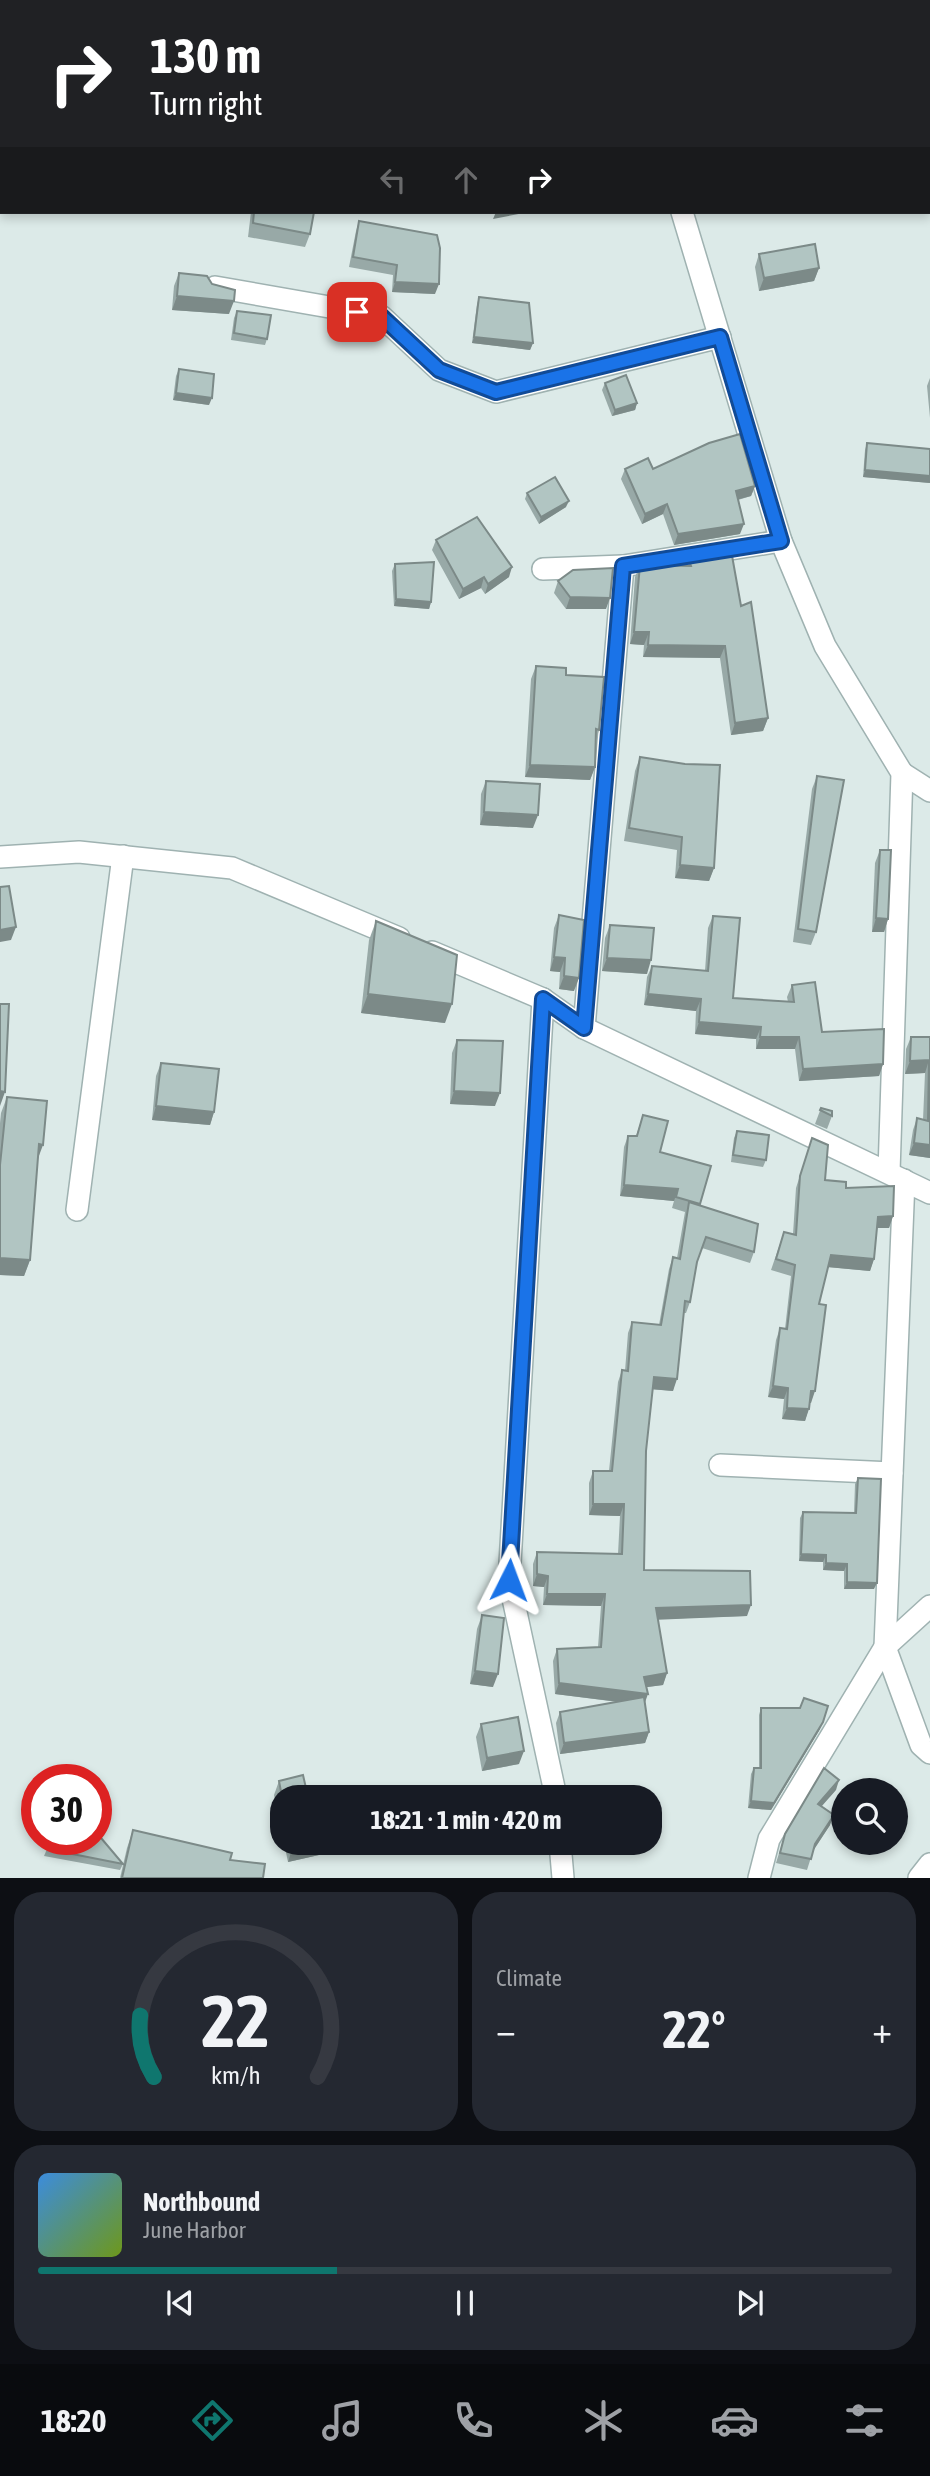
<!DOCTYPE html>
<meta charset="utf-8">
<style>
body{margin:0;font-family:"Asap Condensed",sans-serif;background:#242831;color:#f1f3f6;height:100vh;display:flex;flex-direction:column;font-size:26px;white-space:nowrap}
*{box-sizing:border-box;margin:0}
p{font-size:23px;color:#9ea1a6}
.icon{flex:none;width:38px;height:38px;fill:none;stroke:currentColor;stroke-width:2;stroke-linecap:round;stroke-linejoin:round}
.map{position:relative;height:1878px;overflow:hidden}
.details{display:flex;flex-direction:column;gap:14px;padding:14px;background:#0d0f14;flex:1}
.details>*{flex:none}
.top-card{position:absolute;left:0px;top:0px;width:931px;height:214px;box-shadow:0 4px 10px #0003;background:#202124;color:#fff;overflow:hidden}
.controls{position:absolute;left:831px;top:1778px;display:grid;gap:14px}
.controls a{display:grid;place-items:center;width:77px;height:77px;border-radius:50%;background:#171b24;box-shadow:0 4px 10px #0003;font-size:35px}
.speed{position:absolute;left:21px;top:1764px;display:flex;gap:14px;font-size:35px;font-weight:700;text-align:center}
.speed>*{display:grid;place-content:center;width:91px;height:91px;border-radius:50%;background:#171b24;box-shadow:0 4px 10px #0003;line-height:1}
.speed .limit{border:10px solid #d22;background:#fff;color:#111}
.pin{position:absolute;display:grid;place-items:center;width:60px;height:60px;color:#fff;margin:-30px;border-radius:14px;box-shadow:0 4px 10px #0006}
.me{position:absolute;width:77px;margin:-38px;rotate:3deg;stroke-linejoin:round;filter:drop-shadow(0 0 5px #0008)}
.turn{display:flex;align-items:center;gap:24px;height:147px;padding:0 35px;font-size:32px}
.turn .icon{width:91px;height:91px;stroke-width:2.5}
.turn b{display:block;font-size:49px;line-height:60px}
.lanes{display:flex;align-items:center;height:66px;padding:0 35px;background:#0003;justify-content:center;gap:35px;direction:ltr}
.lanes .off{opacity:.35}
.big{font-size:52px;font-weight:700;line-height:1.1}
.details .tile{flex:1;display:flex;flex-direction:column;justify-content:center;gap:10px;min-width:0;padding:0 24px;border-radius:28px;background:#242831}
.details .dial{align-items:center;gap:0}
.dial svg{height:182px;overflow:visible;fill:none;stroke:#363941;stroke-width:7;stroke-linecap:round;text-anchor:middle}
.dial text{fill:#f1f3f6;stroke:none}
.song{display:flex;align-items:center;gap:21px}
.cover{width:84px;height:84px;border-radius:10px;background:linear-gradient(135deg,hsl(210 70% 55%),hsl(80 70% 35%))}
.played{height:7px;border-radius:4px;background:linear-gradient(90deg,#0f766e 35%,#363941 35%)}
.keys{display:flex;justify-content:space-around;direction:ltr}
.heat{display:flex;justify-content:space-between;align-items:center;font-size:38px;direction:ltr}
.details .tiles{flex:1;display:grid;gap:14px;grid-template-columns:1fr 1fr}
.tile:last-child{grid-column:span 2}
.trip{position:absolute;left:270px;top:1785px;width:392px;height:70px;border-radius:28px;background:#171b24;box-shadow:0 4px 10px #0003;font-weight:700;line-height:70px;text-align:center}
.dock{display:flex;height:112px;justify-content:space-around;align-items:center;background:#090b0e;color:#9ea1a6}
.dock .icon{width:49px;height:49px}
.dock .current{color:#0f766e}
.dock b{font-size:32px;color:#f1f3f6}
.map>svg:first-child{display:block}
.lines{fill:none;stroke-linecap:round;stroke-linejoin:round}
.minor-casing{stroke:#9fb2b1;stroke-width:24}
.minor{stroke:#fff;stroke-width:21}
.wall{fill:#98a9a7}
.shaded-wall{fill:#7c8a88}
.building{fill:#b1c5c2;stroke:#7c8a88;stroke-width:2}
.route-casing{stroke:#114b97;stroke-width:18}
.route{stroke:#1a73e8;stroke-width:12}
</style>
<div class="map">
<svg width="930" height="1878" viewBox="0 0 930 1878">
<rect width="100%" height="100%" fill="#dceae8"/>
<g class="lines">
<!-- minor casing -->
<g class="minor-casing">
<g id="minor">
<path d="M587,0L588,2"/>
<path d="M682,212L781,541L825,646L902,773L889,1172"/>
<path d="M215,287L381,316L439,370L496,392L720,337"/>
<path d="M543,569L623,566L781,541"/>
<path d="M902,773L930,791"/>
<path d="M0,857L79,852L232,868L399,938"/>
<path d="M432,952L543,999L584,1028L930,1193"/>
<path d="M543,999L509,1580L556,1797"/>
<path d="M584,1028L623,566"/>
<path d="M904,1180L885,1647L921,1745L930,1753"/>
<path d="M77,1210L123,856"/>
<path d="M720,1465L892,1473"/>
<path d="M560,1843L563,1878"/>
<path d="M759,1878L769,1839L885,1647L930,1606"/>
<path d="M919,1878L930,1864"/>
</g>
</g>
<!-- minor -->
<use href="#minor" class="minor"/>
</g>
<!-- wall -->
<g class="wall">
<path d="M251,212H314L310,234L305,247L248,237Z"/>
<path d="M359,221L435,294L392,292L393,275L349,267L356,231Z"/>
<path d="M759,254L819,268L814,281L759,291L755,267Z"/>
<path d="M179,273L229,314L172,310L174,286Z"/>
<path d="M479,297L533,343L530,350L472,343L477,304Z"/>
<path d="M237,311L267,339L265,345L231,340L234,318Z"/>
<path d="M179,369L209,405L173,400L176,376Z"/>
<path d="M930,378V418L927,386Z"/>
<path d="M605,383L637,403L635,410L612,416L602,390Z"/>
<path d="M867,443L930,449V483L863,477L865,450Z"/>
<path d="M625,469H653L755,486L751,496L738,500L740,534L674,545L663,514L642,524L621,479Z"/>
<path d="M527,493L566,507L539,524L525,499Z"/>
<path d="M436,540L509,577L485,594L481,588L459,599L432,550Z"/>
<path d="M688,557L741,606L768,718L763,731L731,735L720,658L643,657L644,645L630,644L635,577L640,565H685Z"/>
<path d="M395,564L431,602L429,609L394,606L392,571Z"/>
<path d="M558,581L606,609H566L554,593Z"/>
<path d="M536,666L566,675L599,730L596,740L595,767L590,780L525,777L531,679Z"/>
<path d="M640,757L714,868L709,881L675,878L677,850L624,841L635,771Z"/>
<path d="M817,776L816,932L811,945L793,942L812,789Z"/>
<path d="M486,781L533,828L480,825L481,794Z"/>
<path d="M880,850L888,919L884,932H872L875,863Z"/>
<path d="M559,915L574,991L559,989L560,972L550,971L554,928Z"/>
<path d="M713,916L733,998L788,1002L787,997L792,985L822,1032L883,1064L879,1076L799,1081L795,1049H756V1039L695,1034L696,1011L644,1005L647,977L652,966L705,971L708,928Z"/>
<path d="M376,921L445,1023L361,1013L369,940Z"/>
<path d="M610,925L647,974L602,971L605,938Z"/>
<path d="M911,1037H930V1158L909,1155L913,1130L917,1118L923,1120L925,1073L905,1074L906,1049Z"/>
<path d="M457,1040L495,1106L450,1104L452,1053Z"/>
<path d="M161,1063L214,1112L210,1125L152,1120L156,1076Z"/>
<path d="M7,1097L38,1158L30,1260L24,1276L0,1275V1123L1,1113Z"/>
<path d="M821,1108L832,1116L827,1129L815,1124Z"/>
<path d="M643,1115L660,1152L711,1166L700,1205L754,1252L750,1263L702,1248L697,1262L690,1302L686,1313H684L673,1391L652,1389L646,1451L644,1570L747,1616L658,1619L667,1673L663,1685L647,1687L645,1702L649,1732L645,1743L560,1754L556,1723L560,1712L618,1702L555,1694L553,1661L557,1649L598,1647L601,1606L543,1605L544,1587L533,1586V1564L537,1552L618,1554L620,1516L589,1515V1483L593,1471H609L618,1382L622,1370L625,1371L628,1333L632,1322L659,1325L669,1269L673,1257L677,1258L685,1212L672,1208L674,1201L620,1196L624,1147L628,1136H636Z"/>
<path d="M737,1131L766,1160L763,1167L731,1162L734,1138Z"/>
<path d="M812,1138L825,1180L846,1188L893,1216L889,1228H877L874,1259L870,1271L828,1267L819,1304L811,1403H810L805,1421L782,1419L784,1399L768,1397L776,1340L780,1328L785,1329L791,1276L771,1270L784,1232L793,1234L796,1188Z"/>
<path d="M858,1478L874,1589H844V1571L823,1570V1562L799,1561L800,1518L803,1512L854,1513L855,1484Z"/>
<path d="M482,1615L493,1687L470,1684L477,1629Z"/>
<path d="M761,1708L820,1729L771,1810L748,1808L751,1774L754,1768H759V1715Z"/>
<path d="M481,1724L519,1764L482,1771L476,1737Z"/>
<path d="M279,1781L282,1797V1833L274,1795Z"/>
<path d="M836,1790L821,1806L830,1825L813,1851L807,1870L776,1863L785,1834Z"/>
<path d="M133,1830L230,1860L263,1878H120L127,1848Z"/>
<path d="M284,1843H372L288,1862Z"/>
<path d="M47,1849L123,1864L120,1870L44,1856Z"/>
</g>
<!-- shaded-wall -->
<g class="shaded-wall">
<path d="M496,212H529L493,219Z"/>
<path d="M819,268L814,281L759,291L764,278Z"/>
<path d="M395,282L439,284L435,294L392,292Z"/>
<path d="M177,296L234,301L229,314L172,310Z"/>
<path d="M474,337L533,343L530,350L472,343Z"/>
<path d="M176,393L212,398L209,405L173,400Z"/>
<path d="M637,403L635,410L612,416L615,410Z"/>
<path d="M865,470L930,476V483L863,477Z"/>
<path d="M755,486L751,496L732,501L736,491Z"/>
<path d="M569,501L566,507L539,524L541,517Z"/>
<path d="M667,504L663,514L642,524L645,514Z"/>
<path d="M744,524L740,534L674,545L678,534Z"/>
<path d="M512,567L509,577L485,594L488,584Z"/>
<path d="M484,577L481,588L459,599L463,589Z"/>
<path d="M570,597L610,598L606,609H566Z"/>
<path d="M396,599L431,602L429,609L394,606Z"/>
<path d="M634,632H649L644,645L630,644Z"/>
<path d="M648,645L725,646L720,658L643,657Z"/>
<path d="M768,718L763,731L731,735L735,723Z"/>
<path d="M530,765L595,767L590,780L525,777Z"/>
<path d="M484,812L538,815L533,828L480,825Z"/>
<path d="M680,865L714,868L709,881L675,878Z"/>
<path d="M876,918L888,919L884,932H872Z"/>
<path d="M16,927L11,940L0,942V930Z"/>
<path d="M554,957L565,958L560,972L550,971Z"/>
<path d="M607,958L651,960L647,974L602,971Z"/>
<path d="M564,976L579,978L574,991L559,989Z"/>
<path d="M368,994L452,1004L445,1023L361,1013Z"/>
<path d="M648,994L701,999L696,1011L644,1005Z"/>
<path d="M699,1022L761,1027L756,1039L695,1034Z"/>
<path d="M760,1037H799L795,1049H756Z"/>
<path d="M929,1060L925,1073L905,1074L910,1061Z"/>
<path d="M883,1064L879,1076L799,1081L803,1069Z"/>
<path d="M0,1091L5,1092L0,1106Z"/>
<path d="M454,1091L500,1093L495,1106L450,1104Z"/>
<path d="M156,1106L214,1112L210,1125L152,1120Z"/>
<path d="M914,1143L930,1145V1158L909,1155Z"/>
<path d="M39,1144L43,1145L37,1161Z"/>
<path d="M624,1185L678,1189L674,1201L620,1196Z"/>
<path d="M893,1216L889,1228H873L878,1217Z"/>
<path d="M831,1255L874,1259L870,1271L827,1267Z"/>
<path d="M0,1258L30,1260L24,1276L0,1275Z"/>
<path d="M654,1377L677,1379L673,1391L649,1389Z"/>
<path d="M773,1386L788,1388L784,1399L768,1397Z"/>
<path d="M811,1391H815L811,1403L807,1402Z"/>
<path d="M787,1408L809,1409L805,1421L782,1419Z"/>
<path d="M593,1504H624L620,1516L589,1515Z"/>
<path d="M801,1554L826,1555L823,1562L799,1561Z"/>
<path d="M826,1563L847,1564L844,1571L823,1570Z"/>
<path d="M537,1574L548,1576L544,1587L533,1586Z"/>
<path d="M847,1582L877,1583L874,1589H844Z"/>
<path d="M547,1594H605L601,1606L543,1605Z"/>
<path d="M751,1605L747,1616L652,1620L656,1608Z"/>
<path d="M475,1671L498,1674L493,1687L470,1684Z"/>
<path d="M667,1673L663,1685L640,1688L644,1677Z"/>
<path d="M559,1683L648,1694L644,1705L555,1694Z"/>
<path d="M823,1722L820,1729L771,1810L748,1808L751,1801Z"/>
<path d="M649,1732L645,1743L560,1754L564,1743Z"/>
<path d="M524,1751L519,1764L482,1771L487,1758Z"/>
<path d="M839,1780L836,1790L814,1815L818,1804Z"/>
<path d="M834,1815L830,1825L811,1854L815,1844Z"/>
<path d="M319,1843H372L288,1862L292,1849Z"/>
</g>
<!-- building -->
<g class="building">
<path d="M254,212H314L310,234L253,223Z"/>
<path d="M359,221L437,235L440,248L439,284L395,282L397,265L353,257Z"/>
<path d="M815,244L819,268L764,278L759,254Z"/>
<path d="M179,273L207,276L212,284L235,290L234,301L177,296Z"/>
<path d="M479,297L529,303L533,343L474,337Z"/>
<path d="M237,311L271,315L267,339L234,333Z"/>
<path d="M179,369L214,374L212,398L176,393Z"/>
<path d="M626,375L637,403L615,410L605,383Z"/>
<path d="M740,434L755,486L736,491L744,524L678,534L667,504L645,514L625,469L648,458L653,469L709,443Z"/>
<path d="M867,443L930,449V476L865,470Z"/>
<path d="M555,477L569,501L541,517L527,493Z"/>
<path d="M477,517L512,567L488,584L484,577L463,589L436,540Z"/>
<path d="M731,550L741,606L751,602L768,718L735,723L725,646L648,645L649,632H634L640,565L691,566L688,557Z"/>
<path d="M434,562L431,602L396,599L395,564Z"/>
<path d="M613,568L610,598L570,597L558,581L573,570Z"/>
<path d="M536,666L566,668V675L604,677L599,730L596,729L595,767L530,765Z"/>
<path d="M640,757L685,764L720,765L714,868L680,865L682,837L629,828Z"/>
<path d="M817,776L844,780L816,932L798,929Z"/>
<path d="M486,781L540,784L538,815L484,812Z"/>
<path d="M880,850H891L888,919L876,918Z"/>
<path d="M9,886L16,927L0,930V887Z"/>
<path d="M559,915L584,920L579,978L564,976L565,958L554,957Z"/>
<path d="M713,916L740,918L733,998L794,1002L792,985L815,982L822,1032L884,1029L883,1064L803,1069L799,1037H760L761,1027L699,1022L701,999L648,994L652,966L708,971Z"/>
<path d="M376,921L457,955L452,1004L368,994Z"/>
<path d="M610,925L654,928L651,960L607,958Z"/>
<path d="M0,1004H9L5,1092L0,1091Z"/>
<path d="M911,1037H930V1145L914,1143L917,1118L928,1121L929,1060L910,1061Z"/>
<path d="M457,1040L503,1041L500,1093L454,1091Z"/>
<path d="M161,1063L219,1069L214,1112L156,1106Z"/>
<path d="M7,1097L47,1101L43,1145L39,1144L30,1260L0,1258V1165Z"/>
<path d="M821,1108L832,1111V1116L820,1110Z"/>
<path d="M643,1115L668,1121L660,1152L711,1166L700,1204L676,1197L678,1189L624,1185L628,1136H637Z"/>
<path d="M737,1131L769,1135L766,1160L733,1155Z"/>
<path d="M812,1138L828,1145L825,1180L846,1182V1188L894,1186L893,1216L878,1217L874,1259L831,1255L819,1304L826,1305L815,1391H811L809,1409L787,1408L788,1388L773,1386L780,1328L787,1329L795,1265L776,1259L784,1232L796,1235L800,1176Z"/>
<path d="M689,1202L758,1224L754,1252L706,1237L697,1262L690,1302L685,1301L677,1379L654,1377L646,1451L644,1570L750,1571L751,1605L656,1608L667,1673L644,1677L648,1694L559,1683L557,1649L601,1647L605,1594H547L548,1576L537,1574V1552L622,1554L624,1504H593V1471H612L622,1370L628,1371L632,1322L661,1325L673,1257L680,1259Z"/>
<path d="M858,1478L881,1479L877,1583L847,1582V1564L826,1563V1555L801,1554L803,1512L856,1513Z"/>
<path d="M482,1615L504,1618L498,1674L475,1671Z"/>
<path d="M644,1697L649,1732L564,1743L560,1712Z"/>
<path d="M804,1698L828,1706L823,1722L774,1803L751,1801L754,1768H761V1708H800Z"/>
<path d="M518,1717L524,1751L487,1758L481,1724Z"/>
<path d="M824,1768L839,1780L818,1804L834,1815L815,1844L811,1859L780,1853L785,1834Z"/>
<path d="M303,1775L308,1797H282L279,1781Z"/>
<path d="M396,1789V1797H350Z"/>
<path d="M133,1830L232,1853L230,1860L265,1864L263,1878H122Z"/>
<path d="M96,1832L123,1864L47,1849L54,1839H96Z"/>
<path d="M291,1843H319L292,1849Z"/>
</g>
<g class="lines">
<!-- route casing -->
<g class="route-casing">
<path id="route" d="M357,312L381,316L439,370L496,392L720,337L781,541L623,566L584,1028L543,999L509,1580"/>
</g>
<!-- route -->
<use href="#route" class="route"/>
</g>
</svg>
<div class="controls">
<a><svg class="icon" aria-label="search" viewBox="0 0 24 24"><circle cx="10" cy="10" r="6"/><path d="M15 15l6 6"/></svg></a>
</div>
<div class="speed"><div class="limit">30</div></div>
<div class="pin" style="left:357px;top:312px;background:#d93025"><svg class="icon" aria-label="arrive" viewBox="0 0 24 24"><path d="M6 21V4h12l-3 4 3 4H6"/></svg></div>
<svg class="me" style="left:509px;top:1580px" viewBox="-20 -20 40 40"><path d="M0-17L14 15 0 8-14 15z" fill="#1a73e8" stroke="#fff" stroke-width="4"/></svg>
<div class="trip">18:21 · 1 min · 420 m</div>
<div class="top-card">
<div class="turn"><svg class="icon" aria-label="right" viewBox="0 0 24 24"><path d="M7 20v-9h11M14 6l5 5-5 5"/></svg><div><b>130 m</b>Turn right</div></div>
<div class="lanes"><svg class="icon off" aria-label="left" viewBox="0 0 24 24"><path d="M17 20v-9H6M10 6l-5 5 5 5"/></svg><svg class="icon off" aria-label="ahead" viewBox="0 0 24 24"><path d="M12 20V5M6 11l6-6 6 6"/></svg><svg class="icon" aria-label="right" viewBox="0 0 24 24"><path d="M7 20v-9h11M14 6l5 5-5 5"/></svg></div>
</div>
</div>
<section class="details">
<div class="tiles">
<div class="tile dial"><svg viewBox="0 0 100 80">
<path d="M14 69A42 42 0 1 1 86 69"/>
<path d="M14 69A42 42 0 0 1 8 42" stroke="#0f766e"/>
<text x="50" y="56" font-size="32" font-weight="700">22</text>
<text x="50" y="72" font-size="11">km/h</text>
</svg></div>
<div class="tile"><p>Climate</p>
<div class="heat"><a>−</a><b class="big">22°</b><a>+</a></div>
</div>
<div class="tile">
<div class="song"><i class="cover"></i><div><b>Northbound</b><p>June Harbor</p></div></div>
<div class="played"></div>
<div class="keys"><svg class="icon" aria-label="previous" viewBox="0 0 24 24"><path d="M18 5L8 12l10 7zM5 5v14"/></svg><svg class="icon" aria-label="pause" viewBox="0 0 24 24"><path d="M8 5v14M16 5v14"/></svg><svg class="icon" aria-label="next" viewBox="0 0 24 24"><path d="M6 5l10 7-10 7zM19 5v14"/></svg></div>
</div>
</div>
</section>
<nav class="dock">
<b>18:20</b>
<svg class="icon current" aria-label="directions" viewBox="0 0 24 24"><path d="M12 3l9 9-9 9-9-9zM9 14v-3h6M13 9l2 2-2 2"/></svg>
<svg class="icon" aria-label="music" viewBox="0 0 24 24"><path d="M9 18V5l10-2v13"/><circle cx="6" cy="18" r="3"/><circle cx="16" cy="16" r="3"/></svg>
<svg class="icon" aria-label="phone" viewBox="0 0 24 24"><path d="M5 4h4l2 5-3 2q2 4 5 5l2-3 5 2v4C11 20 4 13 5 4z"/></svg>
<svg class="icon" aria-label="climate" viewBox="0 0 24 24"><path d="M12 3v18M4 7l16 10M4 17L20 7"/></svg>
<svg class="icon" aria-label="car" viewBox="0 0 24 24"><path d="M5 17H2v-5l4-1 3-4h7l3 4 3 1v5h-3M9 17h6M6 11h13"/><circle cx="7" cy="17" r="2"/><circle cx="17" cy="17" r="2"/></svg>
<svg class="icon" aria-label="filters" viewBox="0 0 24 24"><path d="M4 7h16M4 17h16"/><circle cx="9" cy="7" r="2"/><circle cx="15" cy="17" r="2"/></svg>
</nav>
